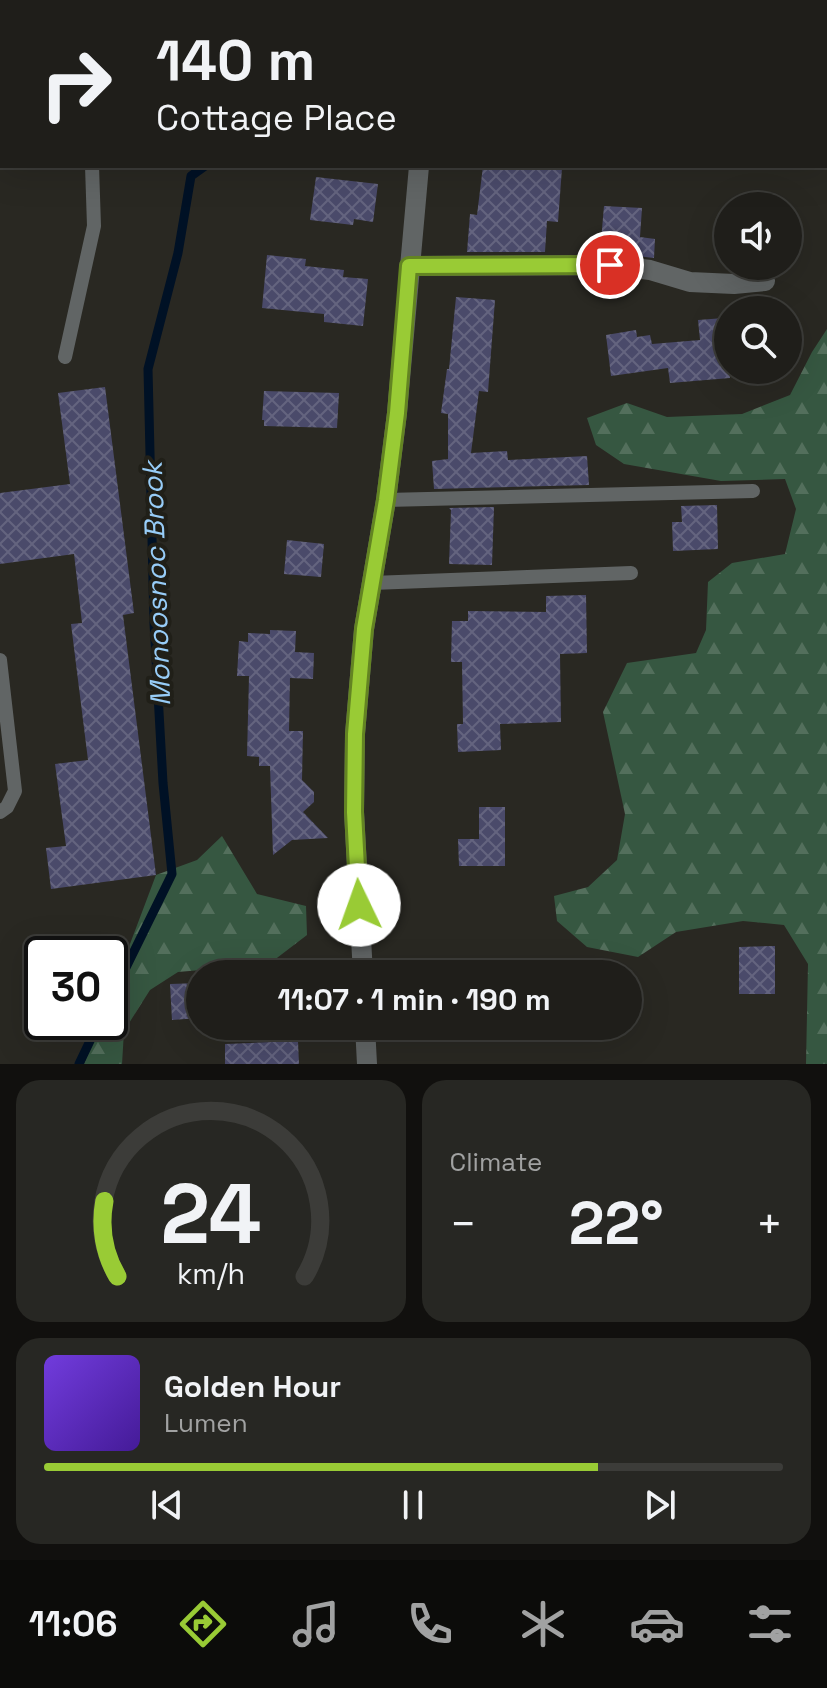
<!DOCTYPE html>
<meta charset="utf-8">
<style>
body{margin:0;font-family:"Space Grotesk",sans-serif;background:#272723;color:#f1f3f6;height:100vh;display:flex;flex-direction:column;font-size:30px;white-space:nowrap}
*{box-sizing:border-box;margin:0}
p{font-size:26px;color:#a1a2a2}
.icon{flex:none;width:44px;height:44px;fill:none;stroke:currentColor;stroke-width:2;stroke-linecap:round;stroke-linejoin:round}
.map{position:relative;height:1064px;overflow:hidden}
.drawer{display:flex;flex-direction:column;gap:16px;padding:16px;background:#11100e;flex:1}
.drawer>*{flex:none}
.top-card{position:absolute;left:0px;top:0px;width:828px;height:168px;box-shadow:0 8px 32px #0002,0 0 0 2px #3c3c39;background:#1f1e1a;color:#f1f3f6;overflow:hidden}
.buttons{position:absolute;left:714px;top:192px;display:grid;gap:16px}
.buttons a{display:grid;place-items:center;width:88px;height:88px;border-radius:50%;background:#1f1e1a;box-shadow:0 8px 32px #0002,0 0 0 2px #3c3c39;font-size:40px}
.speed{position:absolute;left:24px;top:936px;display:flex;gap:16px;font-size:40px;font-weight:700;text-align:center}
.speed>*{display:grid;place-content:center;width:104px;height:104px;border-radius:50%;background:#1f1e1a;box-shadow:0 8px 32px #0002,0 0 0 2px #3c3c39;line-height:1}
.speed .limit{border:4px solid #111;border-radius:12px;background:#fff;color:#111}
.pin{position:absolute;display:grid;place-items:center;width:68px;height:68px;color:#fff;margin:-34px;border:4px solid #fff;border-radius:50%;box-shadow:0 2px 8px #0007}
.me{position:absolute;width:88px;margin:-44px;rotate:357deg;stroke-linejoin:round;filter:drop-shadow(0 0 6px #0008)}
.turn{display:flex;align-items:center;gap:28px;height:168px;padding:0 24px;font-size:36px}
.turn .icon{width:104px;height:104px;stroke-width:2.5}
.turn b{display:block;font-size:56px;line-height:68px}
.big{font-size:60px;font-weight:700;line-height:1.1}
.drawer .tile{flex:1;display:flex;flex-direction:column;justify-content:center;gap:12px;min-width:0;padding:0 28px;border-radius:24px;background:#272723}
.drawer .dial{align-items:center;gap:0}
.dial svg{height:208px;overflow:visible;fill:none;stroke:#3c3c39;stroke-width:7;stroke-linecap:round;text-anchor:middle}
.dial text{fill:#f1f3f6;stroke:none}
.song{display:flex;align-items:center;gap:24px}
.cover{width:96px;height:96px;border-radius:12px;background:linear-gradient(135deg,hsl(260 70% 55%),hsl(260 70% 35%))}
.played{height:8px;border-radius:4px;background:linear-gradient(90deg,#99cb35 75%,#3c3c39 75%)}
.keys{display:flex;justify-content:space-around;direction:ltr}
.heat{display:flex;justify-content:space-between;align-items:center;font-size:44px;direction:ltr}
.drawer .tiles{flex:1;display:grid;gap:16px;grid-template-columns:1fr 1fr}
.tile:last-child{grid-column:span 2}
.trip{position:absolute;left:186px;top:960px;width:456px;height:80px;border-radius:40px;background:#1f1e1a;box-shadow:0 8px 32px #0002,0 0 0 2px #3c3c39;font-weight:700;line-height:80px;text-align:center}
.tabs{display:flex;height:128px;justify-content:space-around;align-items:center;background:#0c0c0a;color:#a1a2a2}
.tabs .icon{width:56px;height:56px}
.tabs .on{color:#99cb35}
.tabs b{font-size:36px;color:#f1f3f6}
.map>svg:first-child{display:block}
.forest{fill:url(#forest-firs)}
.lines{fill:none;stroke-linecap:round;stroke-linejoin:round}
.stream{stroke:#001125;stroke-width:9}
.building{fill:url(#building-cross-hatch)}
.lane{stroke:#616565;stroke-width:14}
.street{stroke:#616565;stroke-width:20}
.route-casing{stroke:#638422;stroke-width:20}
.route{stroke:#99cb35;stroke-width:14}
.labels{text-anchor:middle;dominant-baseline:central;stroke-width:8;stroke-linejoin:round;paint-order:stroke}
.water-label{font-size:28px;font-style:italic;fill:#97ccf7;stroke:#201f18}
</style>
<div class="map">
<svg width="827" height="1064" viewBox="0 0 827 1064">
<defs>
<pattern id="forest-firs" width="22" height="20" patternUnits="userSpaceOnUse" patternTransform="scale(2)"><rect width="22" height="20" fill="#365741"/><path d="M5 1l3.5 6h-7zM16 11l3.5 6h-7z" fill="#536f5c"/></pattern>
<pattern id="building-cross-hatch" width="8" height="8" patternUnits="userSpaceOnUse" patternTransform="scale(2)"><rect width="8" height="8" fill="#4a4a6a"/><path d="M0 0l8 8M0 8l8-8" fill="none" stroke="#64647f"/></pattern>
</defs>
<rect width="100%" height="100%" fill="#292822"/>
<!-- forest -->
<g class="forest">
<path d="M827,329V1064H806L808,964L784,925L743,921L676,932L638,957L587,947L557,921L554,896L588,887L617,860L625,814L603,712L627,663L696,653L706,630L708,582L732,563L785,554L796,509L785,479L721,481L624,464L596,445L587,418L627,403L667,417L742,414L790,395L812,352Z"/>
<path d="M222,836L257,894L306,906L307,935L269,964L178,972L150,990L124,1031L122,1064H84L100,1022H110V997L156,875L197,860Z"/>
</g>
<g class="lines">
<!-- stream -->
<g class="stream">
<path d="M331,2V0"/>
<path d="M110,1000L172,874L163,783L154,623L148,369L178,253L191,176L205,166"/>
<path d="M79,1064L99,1022"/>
</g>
</g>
<!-- building -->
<g class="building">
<path d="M483,166H539L562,168L558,222L547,221L545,252H467L470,214L477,215Z"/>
<path d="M316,177L378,184L373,222L354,219L353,225L310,220Z"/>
<path d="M604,206L642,208L640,237L655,239L654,258L600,252Z"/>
<path d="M267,255L306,259L305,266L344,270L343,277L368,279L363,326L324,322V314L262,308Z"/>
<path d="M456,297L495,300L488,392L479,391L471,453L507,451L508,460L587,456L589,485L434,489L432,461L448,459V414L441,413L447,369H449Z"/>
<path d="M724,318L730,378L670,383L668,368L611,376L606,335L636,330L637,337L650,335L652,344L700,340L698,320Z"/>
<path d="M105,387L134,613L123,615L156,875L51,889L46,848L66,846L55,764L88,760L71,624L82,623L74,554L0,564V493L70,484L58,393Z"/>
<path d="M264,391L339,393L337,428L264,426V420H262Z"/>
<path d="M717,505L718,549L673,551L672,522H682L681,506Z"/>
<path d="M494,507L492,565L449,564L451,510L449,508Z"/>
<path d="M287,540L324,544L321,577L284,574Z"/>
<path d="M586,595L587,653L560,654L561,722L500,724L501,750L458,752L457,724H463L462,662H451L452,621H468V611L546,612V596Z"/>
<path d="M270,630L296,631L295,652L314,653L313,679L290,678L289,731H303L302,780L314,792V802L303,812L328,838L292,840L273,855L270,766H259V757L247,756L249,676H237L239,641L248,642V633L270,634Z"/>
<path d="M479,807H505V866H459L458,839H479Z"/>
<path d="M775,946V994H739V947Z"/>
<path d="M200,983V1018L172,1020L170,984Z"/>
<path d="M298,1041L299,1064H225V1044Z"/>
</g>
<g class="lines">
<!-- lane -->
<g class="lane">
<path d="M69,0V2"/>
<path d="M641,0V2"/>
<path d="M65,357L94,226L92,166"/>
<path d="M386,500L753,491"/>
<path d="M372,583L631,573"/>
<path d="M0,660L15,791L7,807L0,812"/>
</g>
<!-- street -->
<g class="street">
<path d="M428,2V0"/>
<path d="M409,266L610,265L650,270L690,282L734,284L765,281"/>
<path d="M363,974L354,812L355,734L364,629L386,500L397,413L419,166"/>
<path d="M365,1026L367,1064"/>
</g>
</g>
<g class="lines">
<!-- route casing -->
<g class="route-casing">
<path id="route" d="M359,905L354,812L355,734L364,629L386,500L397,413L409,266L610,265"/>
</g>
<!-- route -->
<use href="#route" class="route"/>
</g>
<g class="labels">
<!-- water labels -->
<g class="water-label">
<text transform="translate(156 584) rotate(-92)">Monoosnoc Brook</text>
</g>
</g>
</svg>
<div class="buttons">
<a><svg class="icon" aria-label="sound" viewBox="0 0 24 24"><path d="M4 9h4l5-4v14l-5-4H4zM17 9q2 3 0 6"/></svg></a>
<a><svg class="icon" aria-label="search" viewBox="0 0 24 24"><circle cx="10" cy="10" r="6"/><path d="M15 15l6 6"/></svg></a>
</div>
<div class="speed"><div class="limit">30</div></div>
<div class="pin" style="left:610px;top:265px;background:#d93025"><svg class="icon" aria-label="arrive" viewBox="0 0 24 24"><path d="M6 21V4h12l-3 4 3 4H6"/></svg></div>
<svg class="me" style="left:359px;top:905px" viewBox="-20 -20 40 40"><circle r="19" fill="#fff"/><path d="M0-13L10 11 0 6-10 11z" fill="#99cb35"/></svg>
<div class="trip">11:07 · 1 min · 190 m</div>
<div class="top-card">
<div class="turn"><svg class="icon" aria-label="right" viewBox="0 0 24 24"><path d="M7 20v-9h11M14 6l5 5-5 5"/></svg><div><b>140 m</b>Cottage Place</div></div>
</div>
</div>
<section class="drawer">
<div class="tiles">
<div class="tile dial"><svg viewBox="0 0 100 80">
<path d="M14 69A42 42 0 1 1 86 69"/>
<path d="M14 69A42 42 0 0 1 9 40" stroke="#99cb35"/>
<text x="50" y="56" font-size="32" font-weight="700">24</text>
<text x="50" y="72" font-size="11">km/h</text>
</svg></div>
<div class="tile"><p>Climate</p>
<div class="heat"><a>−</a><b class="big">22°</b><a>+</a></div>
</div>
<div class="tile">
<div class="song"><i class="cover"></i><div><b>Golden Hour</b><p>Lumen</p></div></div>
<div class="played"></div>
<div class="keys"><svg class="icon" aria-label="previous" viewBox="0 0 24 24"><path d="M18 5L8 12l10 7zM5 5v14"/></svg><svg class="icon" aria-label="pause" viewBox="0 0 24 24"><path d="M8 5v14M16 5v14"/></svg><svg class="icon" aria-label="next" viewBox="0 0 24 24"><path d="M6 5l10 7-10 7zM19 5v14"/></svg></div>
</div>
</div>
</section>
<nav class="tabs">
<b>11:06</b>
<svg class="icon on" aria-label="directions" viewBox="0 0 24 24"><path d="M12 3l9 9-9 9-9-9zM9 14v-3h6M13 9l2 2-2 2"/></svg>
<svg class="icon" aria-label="music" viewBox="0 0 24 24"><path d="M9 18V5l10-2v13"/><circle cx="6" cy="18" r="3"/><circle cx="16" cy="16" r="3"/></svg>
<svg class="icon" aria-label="phone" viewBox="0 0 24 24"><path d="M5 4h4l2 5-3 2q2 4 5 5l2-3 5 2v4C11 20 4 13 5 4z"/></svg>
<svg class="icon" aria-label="climate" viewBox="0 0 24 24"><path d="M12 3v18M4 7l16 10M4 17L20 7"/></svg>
<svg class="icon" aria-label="car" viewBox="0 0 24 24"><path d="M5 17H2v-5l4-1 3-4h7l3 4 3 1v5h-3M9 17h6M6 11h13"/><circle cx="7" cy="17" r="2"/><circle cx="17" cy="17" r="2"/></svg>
<svg class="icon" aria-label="filters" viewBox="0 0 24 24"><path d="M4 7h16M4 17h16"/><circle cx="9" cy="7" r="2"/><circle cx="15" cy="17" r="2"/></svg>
</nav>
